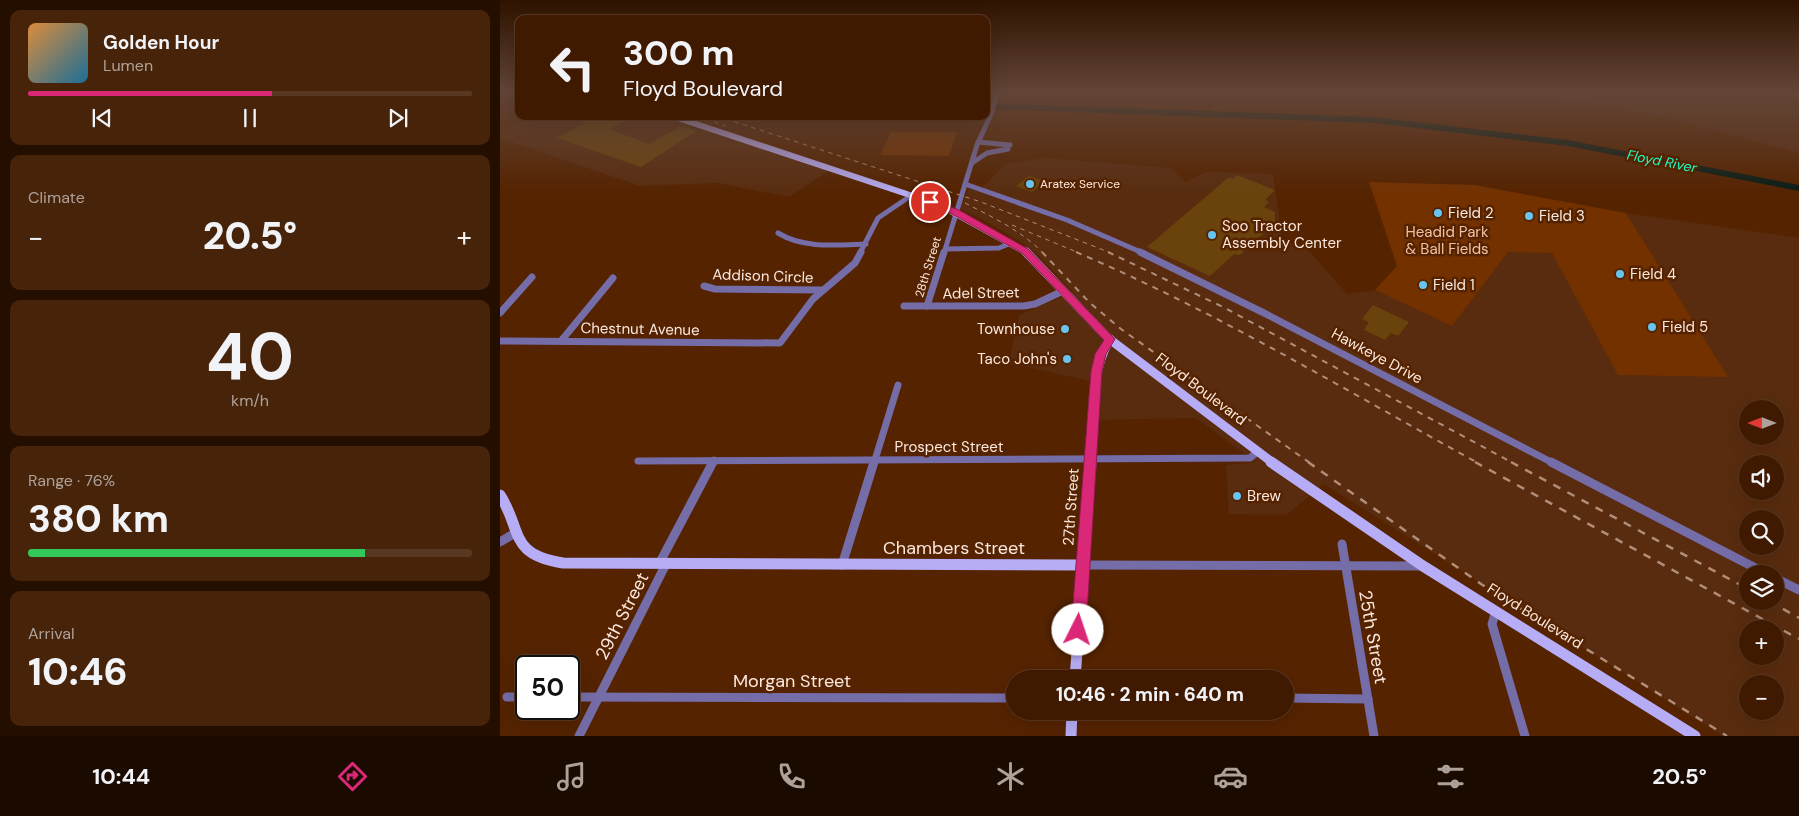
<!DOCTYPE html>
<meta charset="utf-8">
<style>
body{margin:0;font-family:"DM Sans",sans-serif;background:#47230a;color:#f1f3f6;height:100vh;display:flex;flex-direction:column;font-size:19px;white-space:nowrap}
*{box-sizing:border-box;margin:0}
p{font-size:16px;color:#aea199}
.icon{flex:none;width:28px;height:28px;fill:none;stroke:currentColor;stroke-width:2;stroke-linecap:round;stroke-linejoin:round}
.map{position:relative;flex:1;overflow:hidden}
.side{display:flex;flex-direction:column;gap:10px;padding:10px;background:#230e00;width:500px}
.side>*{flex:none}
.guide{position:absolute;left:15px;top:15px;width:475px;height:105px;border-radius:10px;box-shadow:0 5px 20px #0002,0 0 0 1px #593822;background:#401a00;color:#f1f3f6;overflow:hidden}
.needle{width:32px;rotate:270deg}
.tools{position:absolute;left:1239px;top:400px;display:grid;gap:10px}
.tools a{display:grid;place-items:center;width:45px;height:45px;border-radius:50%;background:#401a00;box-shadow:0 5px 20px #0002,0 0 0 1px #593822;font-size:25px}
.speed{position:absolute;left:15px;top:655px;display:flex;gap:10px;font-size:25px;font-weight:700;text-align:center}
.speed>*{display:grid;place-content:center;width:65px;height:65px;border-radius:50%;background:#401a00;box-shadow:0 5px 20px #0002,0 0 0 1px #593822;line-height:1}
.speed .limit{border:2px solid #111;border-radius:8px;background:#fff;color:#111}
.pin{position:absolute;display:grid;place-items:center;width:42px;height:42px;color:#fff;margin:-21px;border:2px solid #fff;border-radius:50%;box-shadow:0 1px 5px #0007}
.me{position:absolute;width:55px;margin:-28px;rotate:4deg;stroke-linejoin:round;filter:drop-shadow(0 0 4px #0008)}
.turn{display:flex;align-items:center;gap:18px;height:105px;padding:0 25px;font-size:22px}
.turn .icon{width:65px;height:65px;stroke-width:2.5}
.turn b{display:block;font-size:35px;line-height:42px}
.big{font-size:38px;font-weight:800;line-height:1.1}
.side .widget{flex:1;display:flex;flex-direction:column;justify-content:center;gap:8px;min-width:0;padding:0 18px;border-radius:10px;background:#47230a}
.side .dial{align-items:center;gap:0}
.dial b{font-size:65px;line-height:1}
.song{display:flex;align-items:center;gap:15px}
.cover{width:60px;height:60px;border-radius:8px;background:linear-gradient(135deg,hsl(30 70% 55%),hsl(200 70% 35%))}
.played{height:5px;border-radius:2px;background:linear-gradient(90deg,#db2777 55%,#593822 55%)}
.keys{display:flex;justify-content:space-around;direction:ltr}
.heat{display:flex;justify-content:space-between;align-items:center;font-size:28px;direction:ltr}
.charge{height:8px;border-radius:4px;background:linear-gradient(90deg,#34c759 76%,#593822 0)}
.trip{position:absolute;left:506px;top:670px;width:288px;height:50px;border-radius:25px;background:#401a00;box-shadow:0 5px 20px #0002,0 0 0 1px #593822;font-weight:800;line-height:50px;text-align:center}
.dock{display:flex;height:80px;justify-content:space-around;align-items:center;background:#1a0a00;color:#aea199}
.dock .icon{width:35px;height:35px}
.dock .selected{color:#db2777}
.dock b{font-size:22px;color:#f1f3f6}
main{display:flex;flex:1;min-height:0}
.map>svg:first-child{display:block}
.built{fill:#592c0f;fill-rule:evenodd}
.green{fill:#733100}
.lines{fill:none;stroke-linecap:round;stroke-linejoin:round}
.stream{stroke:#0a1d16;stroke-width:1}
.river{fill:#0a1d16;fill-rule:evenodd}
.building{fill:#6a430c}
.minor-far2{stroke:#756da8;stroke-width:5}
.minor-far1{stroke:#756da8;stroke-width:7}
.minor{stroke:#756da8;stroke-width:9}
.major-far2{stroke:#b7adf6;stroke-width:6}
.major-far1{stroke:#b7adf6;stroke-width:9}
.major{stroke:#b7adf6;stroke-width:11}
.rail-far2{stroke:#b08e79;stroke-width:1;stroke-dasharray:4.5 4.5;stroke-linecap:butt}
.rail-far1{stroke:#b08e79;stroke-width:2;stroke-dasharray:6 6;stroke-linecap:butt}
.rail{stroke:#b08e79;stroke-width:2.5;stroke-dasharray:8 8;stroke-linecap:butt}
.route{fill:#db2777;stroke:#8e194d}
.poi-dot{fill:#66c4ef;stroke:#552300;stroke-width:2}
.labels{text-anchor:middle;dominant-baseline:central;stroke-width:5;stroke-linejoin:round;paint-order:stroke}
.far-poi-label{font-size:12px;fill:#fce8de;stroke:#552300;text-anchor:start}
.far-street-label{font-size:12px;fill:#fce8de;stroke:#552300}
.far-water-label{font-size:14px;font-style:italic;fill:#21fac5;stroke:#552300}
.poi-label{font-size:15px;fill:#fce8de;stroke:#552300;text-anchor:start}
.park-label{font-size:15px;fill:#f3c1a6;stroke:#552300}
.street-label{font-size:15px;fill:#fce8de;stroke:#552300}
.near-street-label{font-size:18px;fill:#fce8de;stroke:#552300}
</style>
<main>
<section class="side">
<div class="widget">
<div class="song"><i class="cover"></i><div><b>Golden Hour</b><p>Lumen</p></div></div>
<div class="played"></div>
<div class="keys"><svg class="icon" aria-label="previous" viewBox="0 0 24 24"><path d="M18 5L8 12l10 7zM5 5v14"/></svg><svg class="icon" aria-label="pause" viewBox="0 0 24 24"><path d="M8 5v14M16 5v14"/></svg><svg class="icon" aria-label="next" viewBox="0 0 24 24"><path d="M6 5l10 7-10 7zM19 5v14"/></svg></div>
</div>
<div class="widget"><p>Climate</p>
<div class="heat"><a>−</a><b class="big">20.5°</b><a>+</a></div>
</div>
<div class="widget dial"><b>40</b><p>km/h</p></div>
<div class="widget"><p>Range · 76%</p><b class="big">380 km</b><div class="charge"></div></div>
<div class="widget"><p>Arrival</p><b class="big">10:46</b></div>
</section>
<div class="map">
<svg width="1299" height="736" viewBox="0 0 1299 736">
<rect width="100%" height="100%" fill="#552300"/>
<!-- built -->
<g class="built">
<path d="M1026,92H1288L1299,101V153L1174,119Z"/>
<path d="M30,116H181L334,167L289,197L217,183L140,186L0,138V132Z"/>
<path d="M545,158L670,168L686,182L705,172L773,174L783,241L805,246L847,294L875,290L952,326L1008,252H1052L1119,375L1227,376L1126,213L1299,238V736H1223L824,484L786,515L729,514L726,465L756,462L696,418L589,420L591,381L509,363L519,315L573,292L540,257L521,242L480,218L460,209L469,189L479,191L506,164ZM1248,409H1275V436H1248ZM1248,464H1275V491H1248ZM1248,519H1275V546H1248ZM1248,574H1275V601H1248ZM1248,629H1275V656H1248ZM1248,684H1275V711H1248Z"/>
</g>
<!-- green -->
<g class="green">
<path d="M391,132H457L449,156L380,155Z"/>
<path d="M869,182L974,185L1126,213L1228,377L1118,375L1052,253L1008,252L952,326L875,290L897,266Z"/>
</g>
<g class="lines">
<!-- stream -->
<path class="stream" d="M709,92L708,104L711,113"/>
<!-- river -->
<path class="river" d="M486,103L874,117L1068,140L1299,185V191L1068,146L874,123L486,109Z"/>
</g>
<!-- building -->
<g class="building">
<path d="M76,116H134L109,129L149,144L181,126L196,131L141,167L57,138L84,124Z"/>
<path d="M737,175L775,190L765,200L769,202L764,207L775,212V223L740,255L734,254L710,276L647,247L729,177L733,179Z"/>
<path d="M529,176L545,181L532,192L516,186Z"/>
<path d="M873,305L909,322L898,336L891,333L885,340L864,330L869,322L862,319Z"/>
</g>
<g class="lines">
<!-- minor-far2 -->
<g class="minor-far2">
<path d="M1294,92L1299,96"/>
<path d="M478,142L510,145"/>
<path d="M472,163L487,153L508,149"/>
<path d="M465,184L567,220L643,253"/>
<path d="M278,233C304,249 337,245 366,244"/>
<path d="M446,249L499,248L511,243"/>
<path d="M360,253L378,218L412,195"/>
<path d="M444,253L477,145L492,112L497,92"/>
</g>
<!-- minor-far1 -->
<g class="minor-far1">
<path d="M640,252L764,313L1053,463"/>
<path d="M204,286L215,289L322,290"/>
<path d="M404,306H524L535,304L563,291"/>
<path d="M427,306L444,252"/>
<path d="M0,313L32,277"/>
<path d="M0,341L280,343L313,299L355,263L361,252"/>
<path d="M61,341L113,278"/>
<path d="M138,461L750,458L757,452"/>
<path d="M213,463L214,460"/>
<path d="M374,463L398,385"/>
</g>
<!-- minor -->
<g class="minor">
<path d="M1051,462L1267,574"/>
<path d="M0,542L15,533"/>
<path d="M842,544L874,736"/>
<path d="M159,564L213,462"/>
<path d="M342,565L374,462"/>
<path d="M583,565L922,566"/>
<path d="M1275,578L1299,590"/>
<path d="M996,611L992,624L1025,736"/>
<path d="M7,697H26"/>
<path d="M69,697L515,698"/>
<path d="M785,698L868,699"/>
<path d="M79,736L166,564"/>
</g>
<!-- major-far2 -->
<path class="major-far2" d="M172,116L440,205L527,253"/>
<!-- major-far1 -->
<g class="major-far1">
<path d="M526,252L608,338L773,463"/>
<path d="M590,463C593,423 589,374 610,339"/>
</g>
<!-- major -->
<g class="major">
<path d="M771,462L923,566L1195,736"/>
<path d="M0,495C23,531 8,554 63,563L583,565"/>
<path d="M575,679L591,462"/>
<path d="M571,736L572,711"/>
</g>
<!-- rail-far2 -->
<g class="rail-far2">
<path d="M197,116L226,126"/>
<path d="M217,116L481,202L611,253"/>
<path d="M465,203C492,217 522,231 543,253"/>
<path d="M512,225L579,253"/>
</g>
<!-- rail-far1 -->
<g class="rail-far1">
<path d="M542,252L590,303L621,329L810,463"/>
<path d="M576,252C715,311 845,390 978,463"/>
<path d="M608,252L723,307L1013,463"/>
</g>
<!-- rail -->
<g class="rail">
<path d="M808,462L981,584L1227,736"/>
<path d="M975,462L1299,639"/>
<path d="M1011,462L1248,589"/>
<path d="M1269,601L1299,618"/>
</g>
</g>
<!-- sky -->
<linearGradient id="sky" x2="0" y2="1"><stop stop-color="#2f1300"/><stop offset="0.47" stop-color="#624537"/><stop offset="1" stop-color="#624537" stop-opacity="0"/></linearGradient>
<rect width="1299" height="195" fill="url(#sky)"/>
<!-- route -->
<path class="route" d="M430,199L459,210L528,249L615,339L606,354L602,371L586,630L584,635L578,638L573,635L571,630L591,371L595,354L604,340L522,253L452,214L427,204V200Z"/>
<!-- markers -->
<g class="poi-dot">
<circle cx="530" cy="184" r="5"/>
<circle cx="938" cy="213" r="5"/>
<circle cx="1029" cy="216" r="5"/>
<circle cx="712" cy="235" r="5"/>
<circle cx="1120" cy="274" r="5"/>
<circle cx="923" cy="285" r="5"/>
<circle cx="1152" cy="327" r="5"/>
<circle cx="565" cy="329" r="5"/>
<circle cx="567" cy="359" r="5"/>
<circle cx="737" cy="496" r="5"/>
</g>
<g class="labels">
<!-- far-poi labels -->
<g class="far-poi-label">
<text x="540" y="184">Aratex Service</text>
</g>
<!-- far-street labels -->
<g class="far-street-label">
<text transform="translate(428 267) rotate(-73)">28th Street</text>
</g>
<!-- far-water labels -->
<g class="far-water-label">
<text transform="translate(1162 161) rotate(11)">Floyd River</text>
</g>
<!-- poi labels -->
<g class="poi-label">
<text x="948" y="213">Field 2</text>
<text x="1039" y="216">Field 3</text>
<text x="722" y="226">Soo Tractor<tspan x="722" dy="17">Assembly Center</tspan></text>
<text x="1130" y="274">Field 4</text>
<text x="933" y="285">Field 1</text>
<text x="1162" y="327">Field 5</text>
<text x="555" y="329" text-anchor="end">Townhouse</text>
<text x="557" y="359" text-anchor="end">Taco John's</text>
<text x="747" y="496">Brew</text>
</g>
<!-- park labels -->
<g class="park-label">
<text x="947" y="232">Headid Park<tspan x="947" dy="17">&amp; Ball Fields</tspan></text>
</g>
<!-- street labels -->
<g class="street-label">
<text transform="translate(263 276) rotate(2)">Addison Circle</text>
<text transform="translate(481 293) rotate(-1)">Adel Street</text>
<text transform="translate(140 329) rotate(1)">Chestnut Avenue</text>
<text transform="translate(877 356) rotate(28)">Hawkeye Drive</text>
<text transform="translate(701 389) rotate(37)">Floyd Boulevard</text>
<text x="449" y="447">Prospect Street</text>
<text transform="translate(571 507) rotate(-86)">27th Street</text>
<text transform="translate(1035 616) rotate(32)">Floyd Boulevard</text>
</g>
<!-- near-street labels -->
<g class="near-street-label">
<text x="454" y="548">Chambers Street</text>
<text transform="translate(122 616) rotate(-63)">29th Street</text>
<text transform="translate(873 637) rotate(80)">25th Street</text>
<text x="292" y="681">Morgan Street</text>
</g>
</g>
</svg>
<div class="tools">
<a><svg class="needle" viewBox="-14 -14 28 28"><path d="M0-13l5 13h-10z" fill="#e53935"/><path d="M0 13l5-13h-10z" fill="#aea199"/></svg></a>
<a><svg class="icon" aria-label="sound" viewBox="0 0 24 24"><path d="M4 9h4l5-4v14l-5-4H4zM17 9q2 3 0 6"/></svg></a>
<a><svg class="icon" aria-label="search" viewBox="0 0 24 24"><circle cx="10" cy="10" r="6"/><path d="M15 15l6 6"/></svg></a>
<a><svg class="icon" aria-label="layers" viewBox="0 0 24 24"><path d="M12 4l9 5-9 5-9-5zM3 14l9 5 9-5"/></svg></a>
<a>+</a>
<a>−</a>
</div>
<div class="speed"><div class="limit">50</div></div>
<div class="pin" style="left:430px;top:202px;background:#d93025"><svg class="icon" aria-label="arrive" viewBox="0 0 24 24"><path d="M6 21V4h12l-3 4 3 4H6"/></svg></div>
<svg class="me" style="left:578px;top:630px" viewBox="-20 -20 40 40"><circle r="19" fill="#fff"/><path d="M0-13L10 11 0 6-10 11z" fill="#db2777"/></svg>
<div class="trip">10:46 · 2 min · 640 m</div>
<div class="guide">
<div class="turn"><svg class="icon" aria-label="left" viewBox="0 0 24 24"><path d="M17 20v-9H6M10 6l-5 5 5 5"/></svg><div><b>300 m</b>Floyd Boulevard</div></div>
</div>
</div>
</main>
<nav class="dock">
<b>10:44</b>
<svg class="icon selected" aria-label="directions" viewBox="0 0 24 24"><path d="M12 3l9 9-9 9-9-9zM9 14v-3h6M13 9l2 2-2 2"/></svg>
<svg class="icon" aria-label="music" viewBox="0 0 24 24"><path d="M9 18V5l10-2v13"/><circle cx="6" cy="18" r="3"/><circle cx="16" cy="16" r="3"/></svg>
<svg class="icon" aria-label="phone" viewBox="0 0 24 24"><path d="M5 4h4l2 5-3 2q2 4 5 5l2-3 5 2v4C11 20 4 13 5 4z"/></svg>
<svg class="icon" aria-label="climate" viewBox="0 0 24 24"><path d="M12 3v18M4 7l16 10M4 17L20 7"/></svg>
<svg class="icon" aria-label="car" viewBox="0 0 24 24"><path d="M5 17H2v-5l4-1 3-4h7l3 4 3 1v5h-3M9 17h6M6 11h13"/><circle cx="7" cy="17" r="2"/><circle cx="17" cy="17" r="2"/></svg>
<svg class="icon" aria-label="filters" viewBox="0 0 24 24"><path d="M4 7h16M4 17h16"/><circle cx="9" cy="7" r="2"/><circle cx="15" cy="17" r="2"/></svg>
<b>20.5°</b>
</nav>
